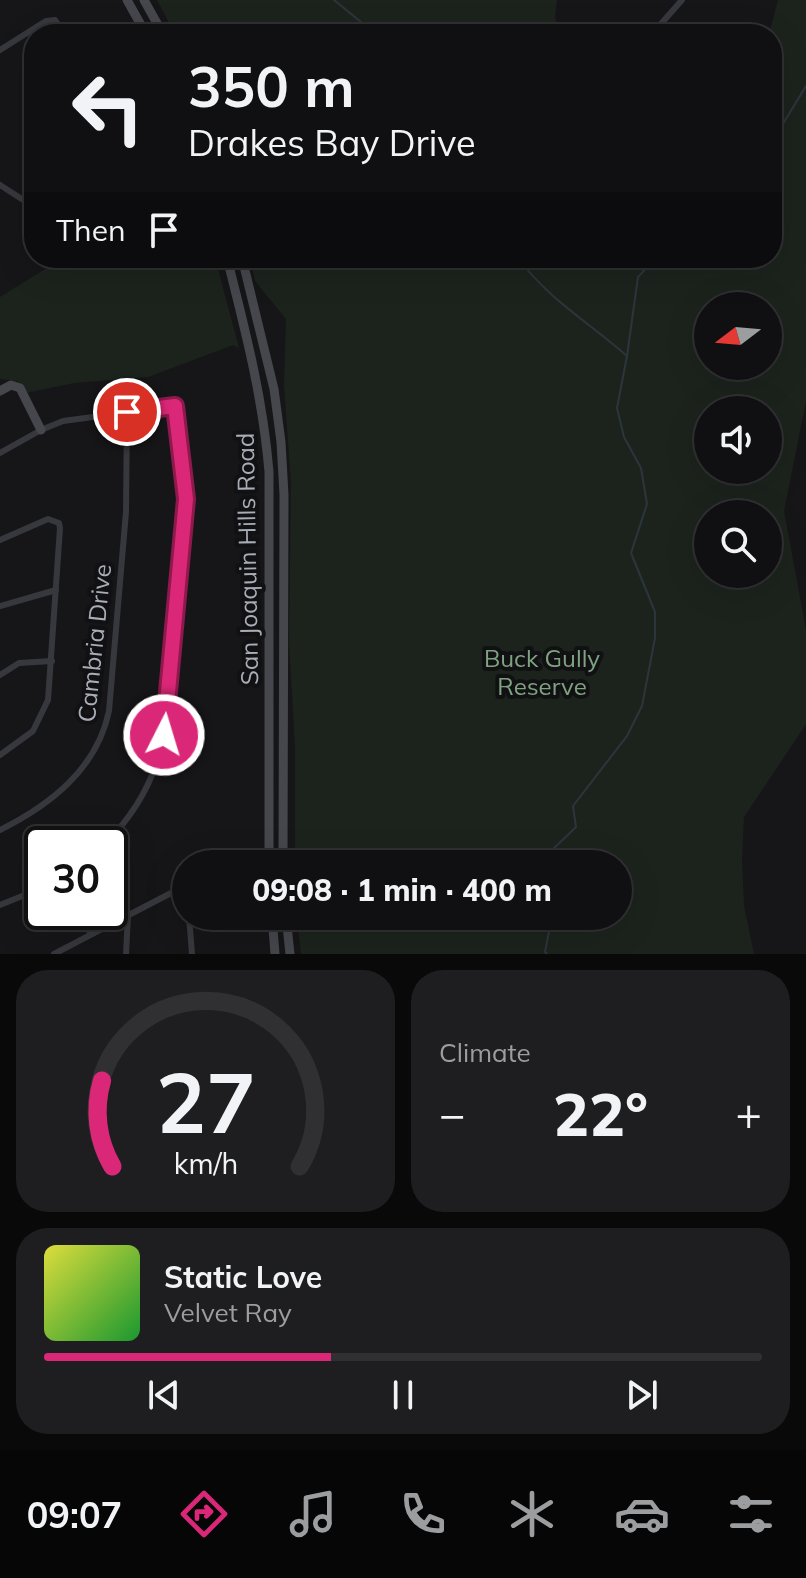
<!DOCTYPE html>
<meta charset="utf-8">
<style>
body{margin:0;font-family:Mulish,sans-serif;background:#1e1e20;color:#f1f3f6;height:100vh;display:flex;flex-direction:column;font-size:30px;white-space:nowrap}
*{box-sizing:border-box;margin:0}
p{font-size:26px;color:#9c9d9f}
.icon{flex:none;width:44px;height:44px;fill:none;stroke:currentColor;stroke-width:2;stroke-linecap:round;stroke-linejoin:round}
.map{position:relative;height:954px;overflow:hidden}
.drawer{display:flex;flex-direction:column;gap:16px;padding:16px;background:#09090a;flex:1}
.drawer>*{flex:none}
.guide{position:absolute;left:24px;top:24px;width:758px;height:244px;border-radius:32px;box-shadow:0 8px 32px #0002,0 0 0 2px #303032;background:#101012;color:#f1f3f6;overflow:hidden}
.needle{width:52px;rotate:254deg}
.tools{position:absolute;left:694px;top:292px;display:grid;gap:16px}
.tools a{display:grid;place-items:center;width:88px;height:88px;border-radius:50%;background:#101012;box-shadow:0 8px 32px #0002,0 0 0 2px #303032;font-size:40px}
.speed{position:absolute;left:24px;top:826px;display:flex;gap:16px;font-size:40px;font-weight:700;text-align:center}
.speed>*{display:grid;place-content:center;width:104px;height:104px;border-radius:50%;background:#101012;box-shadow:0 8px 32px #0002,0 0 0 2px #303032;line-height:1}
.speed .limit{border:4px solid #111;border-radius:12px;background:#fff;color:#111}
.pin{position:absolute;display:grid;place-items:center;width:68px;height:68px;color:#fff;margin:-34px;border:4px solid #fff;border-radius:50%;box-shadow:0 2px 8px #0007}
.me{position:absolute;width:88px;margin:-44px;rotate:5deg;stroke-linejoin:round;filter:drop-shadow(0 0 6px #0008)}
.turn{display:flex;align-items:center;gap:28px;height:168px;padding:0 32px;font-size:36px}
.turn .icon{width:104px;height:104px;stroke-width:2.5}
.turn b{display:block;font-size:56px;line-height:68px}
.then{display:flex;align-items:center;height:76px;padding:0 32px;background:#0003;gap:16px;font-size:30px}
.big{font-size:60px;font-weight:800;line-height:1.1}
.drawer .tile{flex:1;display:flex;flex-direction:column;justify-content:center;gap:12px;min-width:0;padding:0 28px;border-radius:32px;background:#1e1e20}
.drawer .dial{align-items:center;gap:0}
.dial svg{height:208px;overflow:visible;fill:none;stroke:#303032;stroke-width:7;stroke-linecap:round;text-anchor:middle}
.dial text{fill:#f1f3f6;stroke:none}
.song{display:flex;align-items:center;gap:24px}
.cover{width:96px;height:96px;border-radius:12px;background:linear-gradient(135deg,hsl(60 70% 55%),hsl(130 70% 35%))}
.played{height:8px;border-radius:4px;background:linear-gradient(90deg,#db2777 40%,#303032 40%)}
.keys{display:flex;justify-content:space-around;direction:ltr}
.heat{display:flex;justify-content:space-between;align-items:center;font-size:44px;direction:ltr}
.drawer .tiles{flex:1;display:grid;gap:16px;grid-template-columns:1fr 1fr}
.tile:last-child{grid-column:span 2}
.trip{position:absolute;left:172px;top:850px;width:460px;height:80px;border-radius:40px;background:#101012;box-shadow:0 8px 32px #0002,0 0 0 2px #303032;font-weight:800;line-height:80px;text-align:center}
.tabs{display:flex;height:128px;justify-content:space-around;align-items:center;background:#060607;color:#9c9d9f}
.tabs .icon{width:56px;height:56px}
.tabs .current{color:#db2777}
.tabs b{font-size:36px;color:#f1f3f6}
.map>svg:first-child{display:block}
.green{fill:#1c231d;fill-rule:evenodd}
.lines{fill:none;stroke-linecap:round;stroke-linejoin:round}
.stream{stroke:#2c353c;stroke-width:2}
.street{stroke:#37383d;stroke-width:6}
.secondary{stroke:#45474d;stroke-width:9}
.route-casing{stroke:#8e194d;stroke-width:20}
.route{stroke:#db2777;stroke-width:14}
.labels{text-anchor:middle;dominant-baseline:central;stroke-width:8;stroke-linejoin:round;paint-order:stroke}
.street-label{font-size:24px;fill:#a8adb8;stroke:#111113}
.park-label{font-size:24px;fill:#7fa381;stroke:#111113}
</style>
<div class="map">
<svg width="806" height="954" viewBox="0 0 806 954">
<rect width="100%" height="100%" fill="#161618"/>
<!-- green -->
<g class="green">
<path d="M157,0H557L555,16L559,34H175Z"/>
<path d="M778,0H806V401L784,511L806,630V724L744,817L742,859L744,906L754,954H301L297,916H618V864H295V747L289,642L291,483L284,385L286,319L255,281L250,258H772V34H769ZM768,306V366H708V306ZM708,410H768V470H708ZM708,514H768V574H708Z"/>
<path d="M63,258H215L239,348L233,345L148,377L74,383L26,393L18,381L0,379V297Z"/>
</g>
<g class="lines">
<!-- stream -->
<g class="stream">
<path d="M334,0L361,22L366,34"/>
<path d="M772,156L781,127L806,86"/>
<path d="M518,258C549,300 590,323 627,356L617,408L624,437L641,468L647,504L631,553L655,612V638L642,706L627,736L573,806L576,827L550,852L543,864"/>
<path d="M627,356L638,277L656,258"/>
<path d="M547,954L545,952L552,916"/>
</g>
<!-- street -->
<g class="street">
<path d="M652,34L682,0"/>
<path d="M0,50L46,21L55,20L65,34"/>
<path d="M28,128L34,125"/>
<path d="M0,185L34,207"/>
<path d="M0,453L41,430L63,421L175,406L185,477L186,504L164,735C156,778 136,813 105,844"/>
<path d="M0,540L48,519L59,523L60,528L48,700L33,731L0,755"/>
<path d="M0,606L56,590"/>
<path d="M0,675L19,663L52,661"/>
<path d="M0,830C50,805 97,769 109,711L126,512L127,412"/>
<path d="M0,905L42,888"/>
<path d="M78,912L91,934"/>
<path d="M189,916L192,954"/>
<path d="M54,954L171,893L181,892L186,897"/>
<path d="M126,954L128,915"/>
</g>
<!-- secondary -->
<g class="secondary">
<path d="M127,0L146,34"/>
<path d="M144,0L163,34"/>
<path d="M227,258C245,329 263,398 269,472V864"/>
<path d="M242,258L274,389L281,442L284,495L283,864"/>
<path d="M0,391L11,385L20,388L41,430"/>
<path d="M272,916L275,954"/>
<path d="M286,916L290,954"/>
</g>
</g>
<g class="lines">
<!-- route casing -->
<g class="route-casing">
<path id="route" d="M127,412L175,406L186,499L164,735"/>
</g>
<!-- route -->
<use href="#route" class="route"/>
</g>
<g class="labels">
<!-- street labels -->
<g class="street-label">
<text transform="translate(247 559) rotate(-91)">San Joaquin Hills Road</text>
<text transform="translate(94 643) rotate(-84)">Cambria Drive</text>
</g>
<!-- park labels -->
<g class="park-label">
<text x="542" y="658">Buck Gully<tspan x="542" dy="28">Reserve</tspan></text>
</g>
</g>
</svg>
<div class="tools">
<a><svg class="needle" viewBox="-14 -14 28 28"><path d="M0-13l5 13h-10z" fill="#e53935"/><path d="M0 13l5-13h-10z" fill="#9c9d9f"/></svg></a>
<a><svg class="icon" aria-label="sound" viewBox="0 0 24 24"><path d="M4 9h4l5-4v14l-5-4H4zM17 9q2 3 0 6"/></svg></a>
<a><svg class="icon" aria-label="search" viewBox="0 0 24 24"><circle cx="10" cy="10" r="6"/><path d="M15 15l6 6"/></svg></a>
</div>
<div class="speed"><div class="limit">30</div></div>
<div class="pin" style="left:127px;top:412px;background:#d93025"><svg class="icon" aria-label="arrive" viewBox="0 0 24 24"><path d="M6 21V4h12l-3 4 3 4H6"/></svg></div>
<svg class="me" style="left:164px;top:735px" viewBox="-20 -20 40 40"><circle r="17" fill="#db2777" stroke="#fff" stroke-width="3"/><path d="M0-11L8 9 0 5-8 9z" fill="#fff"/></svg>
<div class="trip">09:08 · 1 min · 400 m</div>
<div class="guide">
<div class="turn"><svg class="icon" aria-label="left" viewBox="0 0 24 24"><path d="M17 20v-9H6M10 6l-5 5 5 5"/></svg><div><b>350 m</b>Drakes Bay Drive</div></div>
<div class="then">Then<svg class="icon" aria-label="arrive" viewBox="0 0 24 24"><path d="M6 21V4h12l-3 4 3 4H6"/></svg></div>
</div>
</div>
<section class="drawer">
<div class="tiles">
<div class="tile dial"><svg viewBox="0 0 100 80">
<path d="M14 69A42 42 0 1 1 86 69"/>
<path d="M14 69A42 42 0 0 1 10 36" stroke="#db2777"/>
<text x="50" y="56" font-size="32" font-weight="700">27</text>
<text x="50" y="72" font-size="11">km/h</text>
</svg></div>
<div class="tile"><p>Climate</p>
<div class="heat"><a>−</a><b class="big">22°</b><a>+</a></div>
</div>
<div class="tile">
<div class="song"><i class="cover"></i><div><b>Static Love</b><p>Velvet Ray</p></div></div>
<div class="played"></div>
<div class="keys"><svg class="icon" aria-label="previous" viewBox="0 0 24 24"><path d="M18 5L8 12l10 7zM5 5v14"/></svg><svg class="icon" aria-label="pause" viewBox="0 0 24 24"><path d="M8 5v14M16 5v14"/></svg><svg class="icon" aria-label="next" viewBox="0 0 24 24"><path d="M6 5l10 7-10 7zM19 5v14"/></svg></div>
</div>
</div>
</section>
<nav class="tabs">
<b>09:07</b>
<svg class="icon current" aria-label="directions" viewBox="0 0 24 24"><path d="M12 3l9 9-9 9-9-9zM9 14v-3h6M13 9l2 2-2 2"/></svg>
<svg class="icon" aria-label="music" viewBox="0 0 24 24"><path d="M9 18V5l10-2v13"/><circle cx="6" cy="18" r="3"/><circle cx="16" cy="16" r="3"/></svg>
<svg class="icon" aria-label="phone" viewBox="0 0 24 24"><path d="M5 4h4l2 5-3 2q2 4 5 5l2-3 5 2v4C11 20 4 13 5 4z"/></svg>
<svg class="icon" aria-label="climate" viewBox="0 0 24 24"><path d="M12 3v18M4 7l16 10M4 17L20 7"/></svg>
<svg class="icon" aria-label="car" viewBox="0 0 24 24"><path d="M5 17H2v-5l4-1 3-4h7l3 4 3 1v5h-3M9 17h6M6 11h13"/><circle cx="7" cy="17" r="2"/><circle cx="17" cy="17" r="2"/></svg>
<svg class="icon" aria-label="filters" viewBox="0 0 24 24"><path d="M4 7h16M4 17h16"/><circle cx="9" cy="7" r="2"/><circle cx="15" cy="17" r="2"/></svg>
</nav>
